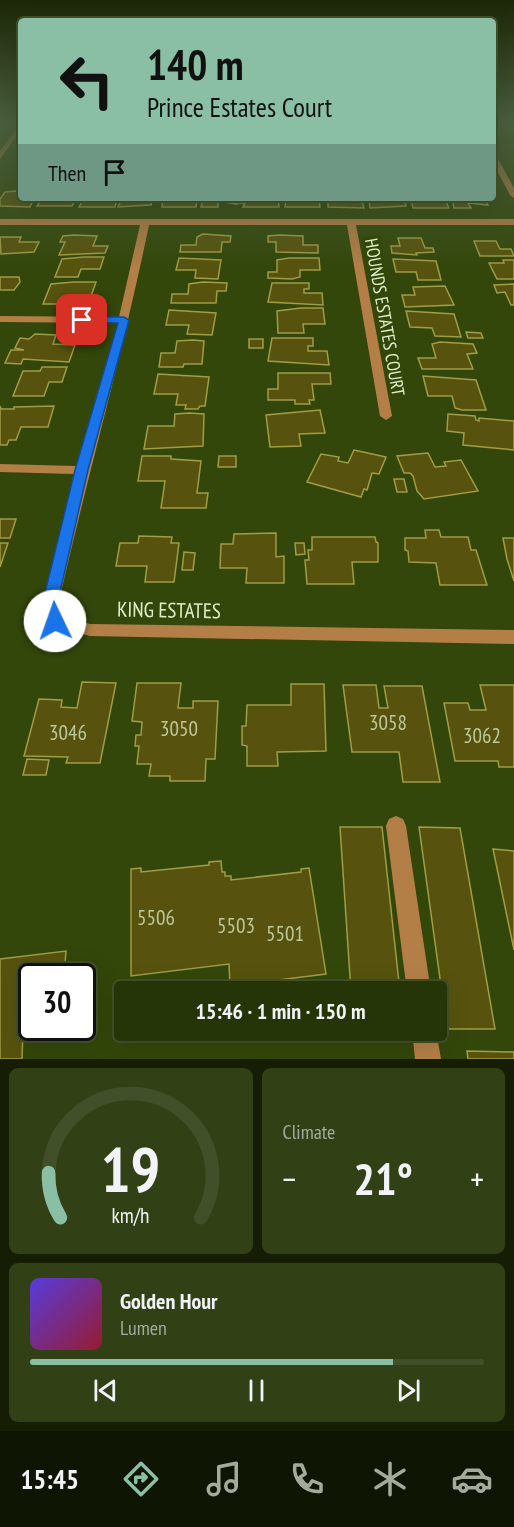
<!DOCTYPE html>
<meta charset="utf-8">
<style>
body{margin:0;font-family:"PT Sans Narrow",sans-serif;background:#324016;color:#f1f3f6;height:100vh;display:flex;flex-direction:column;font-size:22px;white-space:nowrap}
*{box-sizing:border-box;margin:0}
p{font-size:20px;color:#a4ab9c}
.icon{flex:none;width:33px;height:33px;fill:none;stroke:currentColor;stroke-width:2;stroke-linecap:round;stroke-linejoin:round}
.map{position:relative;height:1059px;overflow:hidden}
.drawer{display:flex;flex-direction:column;gap:9px;padding:9px;background:#151d04;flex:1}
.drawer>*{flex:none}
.hud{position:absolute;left:18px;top:18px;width:478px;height:183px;border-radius:6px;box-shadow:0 6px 24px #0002,0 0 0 2px #425029;background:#8abfa5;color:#111;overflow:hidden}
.speed{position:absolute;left:18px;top:963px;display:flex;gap:12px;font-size:30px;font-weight:700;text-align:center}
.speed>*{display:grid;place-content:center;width:78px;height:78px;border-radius:50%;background:#263508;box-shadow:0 6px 24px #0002,0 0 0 2px #425029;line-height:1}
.speed .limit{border:3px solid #111;border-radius:9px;background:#fff;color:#111}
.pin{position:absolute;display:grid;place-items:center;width:51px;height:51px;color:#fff;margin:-26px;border-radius:12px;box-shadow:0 3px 9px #0006}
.me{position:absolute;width:66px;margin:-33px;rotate:357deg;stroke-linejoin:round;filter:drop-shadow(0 0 4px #0008)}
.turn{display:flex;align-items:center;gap:21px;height:126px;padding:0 30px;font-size:27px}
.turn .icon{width:78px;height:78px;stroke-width:2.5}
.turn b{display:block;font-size:42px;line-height:51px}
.then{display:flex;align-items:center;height:57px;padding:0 30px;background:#0003;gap:12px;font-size:22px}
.big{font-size:45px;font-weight:600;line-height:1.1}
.drawer .card{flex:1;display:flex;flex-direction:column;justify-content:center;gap:9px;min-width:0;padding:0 21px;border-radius:9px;background:#324016}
.drawer .dial{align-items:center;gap:0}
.dial svg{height:156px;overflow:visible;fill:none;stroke:#425029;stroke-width:7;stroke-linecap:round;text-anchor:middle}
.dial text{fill:#f1f3f6;stroke:none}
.song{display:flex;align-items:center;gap:18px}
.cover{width:72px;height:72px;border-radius:9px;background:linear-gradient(135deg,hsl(250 70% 55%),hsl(350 70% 35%))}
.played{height:6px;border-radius:3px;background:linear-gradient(90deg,#8abfa5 80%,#425029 80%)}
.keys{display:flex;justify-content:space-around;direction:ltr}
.heat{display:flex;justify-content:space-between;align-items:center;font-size:33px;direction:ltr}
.drawer .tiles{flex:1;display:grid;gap:9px;grid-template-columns:1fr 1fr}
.card:last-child{grid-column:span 2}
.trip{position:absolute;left:114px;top:981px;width:333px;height:60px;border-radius:6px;background:#263508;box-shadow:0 6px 24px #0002,0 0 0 2px #425029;font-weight:600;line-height:60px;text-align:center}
.dock{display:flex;height:96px;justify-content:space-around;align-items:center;background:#0f1503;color:#a4ab9c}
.dock .icon{width:42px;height:42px}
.dock .selected{color:#8abfa5}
.dock b{font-size:27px;color:#f1f3f6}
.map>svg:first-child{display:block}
.building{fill:#57530e;stroke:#a09c47;stroke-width:1.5}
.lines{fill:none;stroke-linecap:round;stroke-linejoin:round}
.minor{fill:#b47f47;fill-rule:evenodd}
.route{fill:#1a73e8;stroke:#114b97;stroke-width:1.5}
.labels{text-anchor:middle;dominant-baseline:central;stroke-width:6;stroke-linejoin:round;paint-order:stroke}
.far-street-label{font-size:18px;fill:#dff0c9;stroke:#33470a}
.street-label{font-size:21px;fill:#dff0c9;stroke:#33470a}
.near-number-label{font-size:21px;fill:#bdc99a}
</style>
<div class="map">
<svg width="514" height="1059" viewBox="0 0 514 1059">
<rect width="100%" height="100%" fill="#33470a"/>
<!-- building -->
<g class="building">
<path d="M16,191L21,192V198H34L30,207L0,206V199L5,192Z"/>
<path d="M43,198H76L72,206H37Z"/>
<path d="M84,198H117L115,207H79Z"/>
<path d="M122,198H153L151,205L118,207Z"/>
<path d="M163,198H197L196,207H162Z"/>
<path d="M204,198H236L237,204L218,201V207H201Z"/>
<path d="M244,198H278L279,207H243L245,203H239L240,199Z"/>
<path d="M286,198H319L320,207H285Z"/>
<path d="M328,198H361L364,208L328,207Z"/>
<path d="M411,198H444L449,208H413Z"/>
<path d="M452,198H484L488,205L468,203L471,208H454Z"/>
<path d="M369,199H400L401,202H405L406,206L370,208Z"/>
<path d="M203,234L231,236L230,242H222L221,252H180L181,245H196L197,237Z"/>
<path d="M74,235L97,236L93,246H108L105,253L59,255L65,242H60L63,236Z"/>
<path d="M279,235L303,236V245H318V253L276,252V242H268V236Z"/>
<path d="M0,237H21L19,242H39L34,252L1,254Z"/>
<path d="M398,238H421L425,248H433L434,252L416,253L417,255L392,253L391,246H400Z"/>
<path d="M474,241H496L500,249H511L514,256H480Z"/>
<path d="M84,257H104L100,269H81L78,277H55L62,259Z"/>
<path d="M179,258L221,260L218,279L195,278L196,270H176Z"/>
<path d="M289,258H319L320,270H300V277L292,279L268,278V272H277V260Z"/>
<path d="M393,259L436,261L441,280H418L416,272H396Z"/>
<path d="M503,260H514V279H497L489,263H504Z"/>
<path d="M0,277H19L20,282L14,290H0Z"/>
<path d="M74,282H96L91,296H71L68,304H43L51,284Z"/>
<path d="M203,282L227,283L226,291H217L216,303H171L172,294H188L189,284Z"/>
<path d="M272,283H309V289H304V293H322L323,305L268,302Z"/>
<path d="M514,284V305H511L505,292L497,293L494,285Z"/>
<path d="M445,286L454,305L405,307L402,295H415L413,287Z"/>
<path d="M301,308H323L325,324H303L304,333H278L277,311Z"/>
<path d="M169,310L216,313L212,335L187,334L189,325H166Z"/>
<path d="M406,311L454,314L461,337L435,336L432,328L410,327Z"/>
<path d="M466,332L481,333L483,338H468Z"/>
<path d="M35,334L56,335L53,344L75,345L69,362L23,359L21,364L5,363L11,350H24L15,348L20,338L29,339Z"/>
<path d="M272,338H313V346H308V351H327L329,365L268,361Z"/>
<rect x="249" y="339" width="14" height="9"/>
<path d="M193,340L204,341L202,364H184L183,367H159L161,353H175L177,341Z"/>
<path d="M440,342L473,344L477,353L467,354L473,369H422L418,358H436L432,344Z"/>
<path d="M42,367H67L62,382H49L44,396H13L23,371H40Z"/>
<path d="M278,373H330L331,384H312L314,400H309L310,404H295V400H268V389H278Z"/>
<path d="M158,374L209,377L205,406H200L198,409H185L186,405H176L178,394H154Z"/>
<path d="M423,376L476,380L486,410H462L455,408L452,396H428Z"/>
<path d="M0,406L1,409H14V407L54,406L48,427H21L16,440H9L7,445H0Z"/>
<path d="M320,410L325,433L299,434L301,446L270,447L266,415Z"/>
<path d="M189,413L204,414L203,446L144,449L148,426H174L175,414Z"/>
<path d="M448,414L475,416L476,420L479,421V418L514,421V450L463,445L464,433L447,431Z"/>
<path d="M354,450L386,457L379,474L372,473L367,490L364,489L361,497L307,482L321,454L339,457L338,461L348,463Z"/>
<path d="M428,453L435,467L446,466L444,462L461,460L478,491L424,499L417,491L413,476L410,473H404L397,456Z"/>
<path d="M142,456H171V459L201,461L197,493H208L206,508H161L165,481H138Z"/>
<path d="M219,456H236V467H218Z"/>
<path d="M394,479H404L407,492H397Z"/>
<path d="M0,519H16L10,538H0Z"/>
<path d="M425,530H439L441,537H468L471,550H476L487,585H440L436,563L409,562L408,551L405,550V538H426Z"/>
<path d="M276,533V557L284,556V583H246L247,568H220L221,544H233L234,534Z"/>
<path d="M139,536L172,537L171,543H179L174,582H145L147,566H116L120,543H138Z"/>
<path d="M312,537H375L376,542L378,543V562H352L354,584H307L305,560H309L308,550H312Z"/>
<path d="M503,538H514V581L507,559Z"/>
<path d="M0,543H8L0,567Z"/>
<path d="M295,543H304L305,554L296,555Z"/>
<path d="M184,552L195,553L193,570H182Z"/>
<path d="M82,682L116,683L100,763H66L68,757L24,756L39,699L62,700L61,707L77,708Z"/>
<path d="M137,683H181L178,708H193V701H218L215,759H206L205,781H170V776H149L151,764H137L139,746H135L136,735H141L142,722L132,721Z"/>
<path d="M291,684H324L326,751L277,752L278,766H247V746L242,745V726H246L247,705H291Z"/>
<path d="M343,685H376L379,708H388L384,686H422L440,782H403L399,752H352Z"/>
<path d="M480,685H514V767H499L498,761H455L444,703H468L470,710H486Z"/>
<path d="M27,759L49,760L46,775H23Z"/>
<path d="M340,827H382L400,992H351Z"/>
<path d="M419,827L460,828L495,1029H447Z"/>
<path d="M493,849L514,851V950Z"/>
<path d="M221,861L222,872H225V876H231V880L301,872V869L309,868L326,974L230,986L229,964L131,976V869L141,868V872L209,865V862Z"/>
<path d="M66,951L64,976H32V1028H42L23,1030L22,1059H0V959Z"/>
<path d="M467,1051L514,1052V1059H468Z"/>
</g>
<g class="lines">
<!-- minor -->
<g class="minor">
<path d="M21,123V130L0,159V151Z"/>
<path d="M494,157L498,159L514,188V198L510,195L494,165Z"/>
<path d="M0,219H514V225H356L392,416L386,420L380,416L347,225H149C123,352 87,478 58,605L62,616L90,624L514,630V644L90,636L49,625L42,605L74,474L0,472V464L76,466L118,323L0,322V316L119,317L140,225H0Z"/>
<path d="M396,816L403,819L406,826L431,992H407L386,826L389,819Z"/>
<path d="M412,1030H436L441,1059H415Z"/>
</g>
</g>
<!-- sky -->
<linearGradient id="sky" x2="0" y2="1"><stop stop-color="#1c2706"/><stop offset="0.45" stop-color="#4a5e3e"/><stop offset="1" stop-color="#4a5e3e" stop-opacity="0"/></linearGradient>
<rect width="514" height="270" fill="url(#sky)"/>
<!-- route -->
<path class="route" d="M82,317H124L129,320L88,470L57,605L62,621L55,626L49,625L42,605L75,470L118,323L79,322V318Z"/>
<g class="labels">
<!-- far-street labels -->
<g class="far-street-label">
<text transform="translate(385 317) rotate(80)">HOUNDS ESTATES COURT</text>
</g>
<!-- street labels -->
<g class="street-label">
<text transform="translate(169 610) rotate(1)">KING ESTATES</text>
</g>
<!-- near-number labels -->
<g class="near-number-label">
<text x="388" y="722">3058</text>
<text x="179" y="728">3050</text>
<text x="68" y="732">3046</text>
<text x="482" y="735">3062</text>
<text x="156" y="917">5506</text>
<text x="236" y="925">5503</text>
<text x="285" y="933">5501</text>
</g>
</g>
</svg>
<div class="speed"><div class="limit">30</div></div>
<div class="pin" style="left:82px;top:320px;background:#d93025"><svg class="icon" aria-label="arrive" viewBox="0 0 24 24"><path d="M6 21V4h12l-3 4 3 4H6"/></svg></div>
<svg class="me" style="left:55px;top:621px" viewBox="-20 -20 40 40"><circle r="19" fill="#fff"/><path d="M0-13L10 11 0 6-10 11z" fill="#1a73e8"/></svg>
<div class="trip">15:46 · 1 min · 150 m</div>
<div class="hud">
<div class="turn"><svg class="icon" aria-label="left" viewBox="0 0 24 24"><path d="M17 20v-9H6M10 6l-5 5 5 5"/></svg><div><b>140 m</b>Prince Estates Court</div></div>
<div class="then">Then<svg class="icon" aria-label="arrive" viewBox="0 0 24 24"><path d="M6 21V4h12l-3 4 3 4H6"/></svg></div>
</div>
</div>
<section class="drawer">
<div class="tiles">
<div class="card dial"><svg viewBox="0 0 100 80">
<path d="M14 69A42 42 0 1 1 86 69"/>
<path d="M14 69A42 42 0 0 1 8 46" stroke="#8abfa5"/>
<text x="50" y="56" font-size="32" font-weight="700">19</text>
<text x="50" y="72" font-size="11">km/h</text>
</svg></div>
<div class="card"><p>Climate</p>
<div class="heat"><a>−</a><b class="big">21°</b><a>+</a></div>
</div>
<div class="card">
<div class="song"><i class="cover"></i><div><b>Golden Hour</b><p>Lumen</p></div></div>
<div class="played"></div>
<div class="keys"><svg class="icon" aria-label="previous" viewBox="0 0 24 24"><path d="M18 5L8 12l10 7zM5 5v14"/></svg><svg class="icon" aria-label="pause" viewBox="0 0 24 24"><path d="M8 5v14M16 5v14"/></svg><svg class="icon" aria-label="next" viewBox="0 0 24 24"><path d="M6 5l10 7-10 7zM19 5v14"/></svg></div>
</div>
</div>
</section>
<nav class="dock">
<b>15:45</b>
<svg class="icon selected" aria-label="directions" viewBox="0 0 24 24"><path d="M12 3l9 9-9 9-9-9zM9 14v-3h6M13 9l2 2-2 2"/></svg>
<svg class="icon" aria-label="music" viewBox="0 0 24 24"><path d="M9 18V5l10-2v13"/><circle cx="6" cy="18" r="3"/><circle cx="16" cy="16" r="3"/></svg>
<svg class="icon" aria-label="phone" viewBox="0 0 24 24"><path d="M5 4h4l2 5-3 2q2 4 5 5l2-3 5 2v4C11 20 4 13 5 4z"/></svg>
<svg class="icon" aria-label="climate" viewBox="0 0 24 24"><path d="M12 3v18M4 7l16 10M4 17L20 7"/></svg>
<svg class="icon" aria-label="car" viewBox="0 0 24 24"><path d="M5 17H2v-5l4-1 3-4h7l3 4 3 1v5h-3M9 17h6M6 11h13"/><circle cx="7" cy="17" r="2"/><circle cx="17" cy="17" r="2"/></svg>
</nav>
